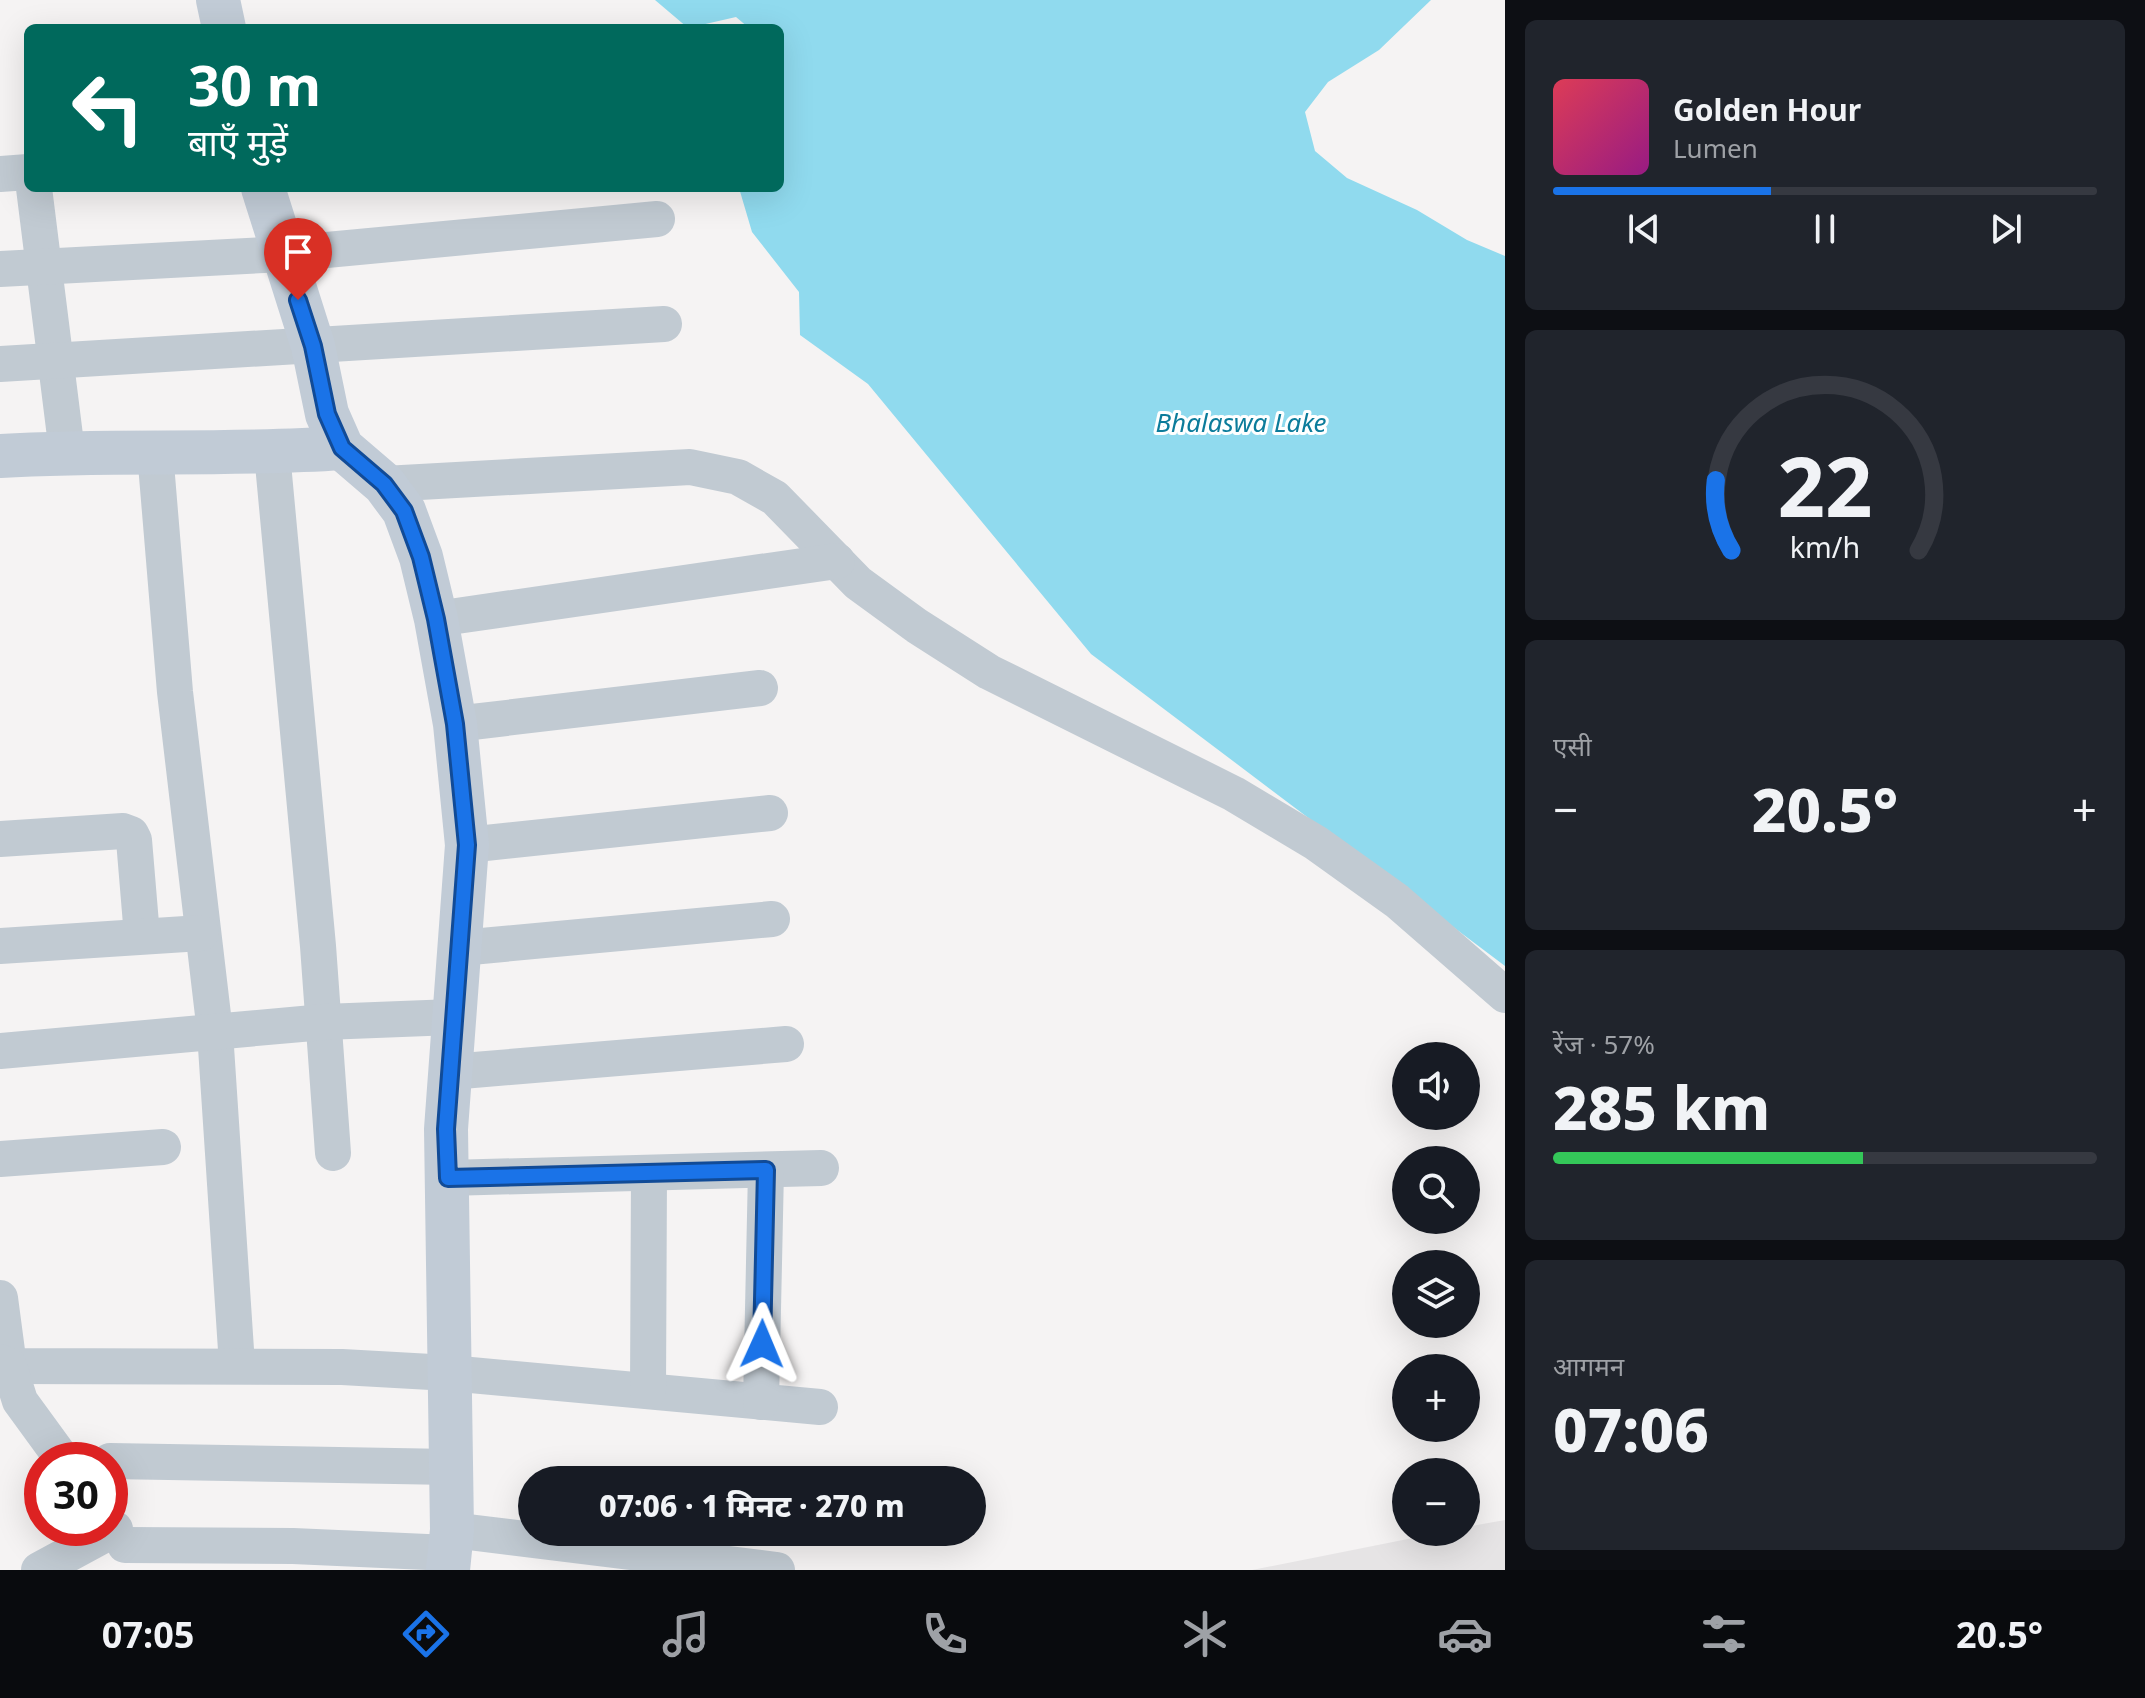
<!DOCTYPE html>
<html lang="hi">
<meta charset="utf-8">
<style>
body{margin:0;font-family:"Noto Sans","Noto Sans Devanagari",sans-serif;background:#20242c;color:#f1f3f6;height:100vh;display:flex;flex-direction:column;font-size:30px;white-space:nowrap}
*{box-sizing:border-box;margin:0}
p{font-size:26px;color:#9ea1a6}
.icon{flex:none;width:44px;height:44px;fill:none;stroke:currentColor;stroke-width:2;stroke-linecap:round;stroke-linejoin:round}
.map{position:relative;flex:1;overflow:hidden}
.details{display:flex;flex-direction:column;gap:20px;padding:20px;background:#0d0f14;width:640px}
.details>*{flex:none}
.top-card{position:absolute;left:24px;top:24px;width:760px;height:168px;border-radius:12px;box-shadow:0 8px 32px #0002;background:#00695c;color:#fff;overflow:hidden}
.buttons{position:absolute;left:1392px;top:1042px;display:grid;gap:16px}
.buttons a{display:grid;place-items:center;width:88px;height:88px;border-radius:50%;background:#171b24;box-shadow:0 8px 32px #0002;font-size:40px}
.speed{position:absolute;left:24px;top:1442px;display:flex;gap:16px;font-size:40px;font-weight:700;text-align:center}
.speed>*{display:grid;place-content:center;width:104px;height:104px;border-radius:50%;background:#171b24;box-shadow:0 8px 32px #0002;line-height:1}
.speed .limit{border:12px solid #d22;background:#fff;color:#111}
.pin{position:absolute;display:grid;place-items:center;width:68px;height:68px;color:#fff;margin:-82px -34px;border-radius:50% 50% 50% 0;rotate:-45deg;box-shadow:0 0 8px #0007}
.pin .icon{rotate:45deg}
.me{position:absolute;width:88px;margin:-44px;rotate:1deg;stroke-linejoin:round;filter:drop-shadow(0 0 6px #0008)}
.turn{display:flex;align-items:center;gap:28px;height:168px;padding:0 32px;font-size:36px}
.turn .icon{width:104px;height:104px;stroke-width:2.5}
.turn b{display:block;font-size:56px;line-height:68px}
.big{font-size:60px;font-weight:800;line-height:1.1}
.details .card{flex:1;display:flex;flex-direction:column;justify-content:center;gap:12px;min-width:0;padding:0 28px;border-radius:12px;background:#20242c}
.details .dial{align-items:center;gap:0}
.dial svg{height:208px;overflow:visible;fill:none;stroke:#363941;stroke-width:7;stroke-linecap:round;text-anchor:middle}
.dial text{fill:#f1f3f6;stroke:none}
.song{display:flex;align-items:center;gap:24px}
.cover{width:96px;height:96px;border-radius:12px;background:linear-gradient(135deg,hsl(350 70% 55%),hsl(310 70% 35%))}
.played{height:8px;border-radius:4px;background:linear-gradient(90deg,#1a73e8 40%,#363941 40%)}
.keys{display:flex;justify-content:space-around;direction:ltr}
.heat{display:flex;justify-content:space-between;align-items:center;font-size:44px;direction:ltr}
.charge{height:12px;border-radius:6px;background:linear-gradient(90deg,#34c759 57%,#363941 0)}
.trip{position:absolute;left:518px;top:1466px;width:468px;height:80px;border-radius:40px;background:#171b24;box-shadow:0 8px 32px #0002;font-weight:800;line-height:80px;text-align:center}
.tabs{display:flex;height:128px;justify-content:space-around;align-items:center;background:#090b0e;color:#9ea1a6}
.tabs .icon{width:56px;height:56px}
.tabs .active{color:#1a73e8}
.tabs b{font-size:36px;color:#f1f3f6}
main{display:flex;flex:1;min-height:0}
.map>svg:first-child{display:block}
.education{fill:#e6e4e5}
.water{fill:#90daee}
.lines{fill:none;stroke-linecap:round;stroke-linejoin:round}
.street{stroke:#c1cad2;stroke-width:36}
.secondary{stroke:#c1cbd6;stroke-width:44}
.route-casing{stroke:#114b97;stroke-width:20}
.route{stroke:#1a73e8;stroke-width:14}
.labels{text-anchor:middle;dominant-baseline:central;stroke-width:6;stroke-linejoin:round;paint-order:stroke}
.water-label{font-size:26px;font-style:italic;fill:#0c7c9b;stroke:#fff}
</style>
<main>
<div class="map">
<svg width="1505" height="1570" viewBox="0 0 1505 1570">
<rect width="100%" height="100%" fill="#f5f3f3"/>
<!-- education -->
<path class="education" d="M1505,1520V1570H1252L1443,1532H1466V1527Z"/>
<!-- water -->
<path class="water" d="M655,0H1431L1379,50L1328,82L1305,112L1315,151L1347,178L1417,210L1467,240L1505,256V966L1091,654L868,384L800,335L799,292L752,232L739,188H780V28H749L736,17L688,28Z"/>
<g class="lines">
<!-- street -->
<g class="street">
<path d="M0,174L28,172"/>
<path d="M34,188L67,452"/>
<path d="M0,269L284,254L657,219"/>
<path d="M0,364L664,324"/>
<path d="M155,452L175,692L215,1032L237,1365"/>
<path d="M272,453L318,946L333,1153"/>
<path d="M384,484L690,467L738,477L775,498L858,583L917,626L989,672L1234,794L1316,843L1397,901L1505,995"/>
<path d="M436,619L837,561"/>
<path d="M455,724L760,688"/>
<path d="M0,839L123,831L131,834L134,840L142,936"/>
<path d="M467,845L770,813"/>
<path d="M0,946L201,933"/>
<path d="M460,948L772,919"/>
<path d="M0,1051L324,1022L453,1017"/>
<path d="M450,1072L786,1044"/>
<path d="M0,1159L163,1147"/>
<path d="M448,1178L821,1168"/>
<path d="M0,1298L9,1366L342,1367L449,1373L820,1407"/>
<path d="M0,1362L9,1366L20,1401L63,1460"/>
<path d="M648,1391L649,1173"/>
<path d="M761,1402L766,1170"/>
<path d="M110,1461L451,1467"/>
<path d="M452,1530L777,1570"/>
<path d="M125,1545L293,1546L449,1553"/>
<path d="M39,1570L115,1529"/>
</g>
<!-- secondary -->
<g class="secondary">
<path d="M218,0L224,28"/>
<path d="M263,188L313,346L327,414L342,448L384,484L404,511L421,557L436,619L455,724L467,845L446,1129L452,1530L448,1570"/>
<path d="M0,456C114,449 228,456 342,448"/>
</g>
</g>
<g class="lines">
<!-- route casing -->
<g class="route-casing">
<path id="route" d="M298,300L313,346L327,414L342,448L384,484L404,511L421,557L436,619L455,724L467,845L446,1129L448,1178L766,1170L762,1344"/>
</g>
<!-- route -->
<use href="#route" class="route"/>
</g>
<g class="labels">
<!-- water labels -->
<g class="water-label">
<text x="1241" y="422">Bhalaswa Lake</text>
</g>
</g>
</svg>
<div class="buttons">
<a><svg class="icon" aria-label="sound" viewBox="0 0 24 24"><path d="M4 9h4l5-4v14l-5-4H4zM17 9q2 3 0 6"/></svg></a>
<a><svg class="icon" aria-label="search" viewBox="0 0 24 24"><circle cx="10" cy="10" r="6"/><path d="M15 15l6 6"/></svg></a>
<a><svg class="icon" aria-label="layers" viewBox="0 0 24 24"><path d="M12 4l9 5-9 5-9-5zM3 14l9 5 9-5"/></svg></a>
<a>+</a>
<a>−</a>
</div>
<div class="speed"><div class="limit">30</div></div>
<div class="pin" style="left:298px;top:300px;background:#d93025"><svg class="icon" aria-label="arrive" viewBox="0 0 24 24"><path d="M6 21V4h12l-3 4 3 4H6"/></svg></div>
<svg class="me" style="left:762px;top:1344px" viewBox="-20 -20 40 40"><path d="M0-17L14 15 0 8-14 15z" fill="#1a73e8" stroke="#fff" stroke-width="4"/></svg>
<div class="trip">07:06 · 1 मिनट · 270 m</div>
<div class="top-card">
<div class="turn"><svg class="icon" aria-label="left" viewBox="0 0 24 24"><path d="M17 20v-9H6M10 6l-5 5 5 5"/></svg><div><b>30 m</b>बाएँ मुड़ें</div></div>
</div>
</div>
<section class="details">
<div class="card">
<div class="song"><i class="cover"></i><div><b>Golden Hour</b><p>Lumen</p></div></div>
<div class="played"></div>
<div class="keys"><svg class="icon" aria-label="previous" viewBox="0 0 24 24"><path d="M18 5L8 12l10 7zM5 5v14"/></svg><svg class="icon" aria-label="pause" viewBox="0 0 24 24"><path d="M8 5v14M16 5v14"/></svg><svg class="icon" aria-label="next" viewBox="0 0 24 24"><path d="M6 5l10 7-10 7zM19 5v14"/></svg></div>
</div>
<div class="card dial"><svg viewBox="0 0 100 80">
<path d="M14 69A42 42 0 1 1 86 69"/>
<path d="M14 69A42 42 0 0 1 8 42" stroke="#1a73e8"/>
<text x="50" y="56" font-size="32" font-weight="700">22</text>
<text x="50" y="72" font-size="11">km/h</text>
</svg></div>
<div class="card"><p>एसी</p>
<div class="heat"><a>−</a><b class="big">20.5°</b><a>+</a></div>
</div>
<div class="card"><p>रेंज · 57%</p><b class="big">285 km</b><div class="charge"></div></div>
<div class="card"><p>आगमन</p><b class="big">07:06</b></div>
</section>
</main>
<nav class="tabs">
<b>07:05</b>
<svg class="icon active" aria-label="directions" viewBox="0 0 24 24"><path d="M12 3l9 9-9 9-9-9zM9 14v-3h6M13 9l2 2-2 2"/></svg>
<svg class="icon" aria-label="music" viewBox="0 0 24 24"><path d="M9 18V5l10-2v13"/><circle cx="6" cy="18" r="3"/><circle cx="16" cy="16" r="3"/></svg>
<svg class="icon" aria-label="phone" viewBox="0 0 24 24"><path d="M5 4h4l2 5-3 2q2 4 5 5l2-3 5 2v4C11 20 4 13 5 4z"/></svg>
<svg class="icon" aria-label="climate" viewBox="0 0 24 24"><path d="M12 3v18M4 7l16 10M4 17L20 7"/></svg>
<svg class="icon" aria-label="car" viewBox="0 0 24 24"><path d="M5 17H2v-5l4-1 3-4h7l3 4 3 1v5h-3M9 17h6M6 11h13"/><circle cx="7" cy="17" r="2"/><circle cx="17" cy="17" r="2"/></svg>
<svg class="icon" aria-label="filters" viewBox="0 0 24 24"><path d="M4 7h16M4 17h16"/><circle cx="9" cy="7" r="2"/><circle cx="15" cy="17" r="2"/></svg>
<b>20.5°</b>
</nav>
